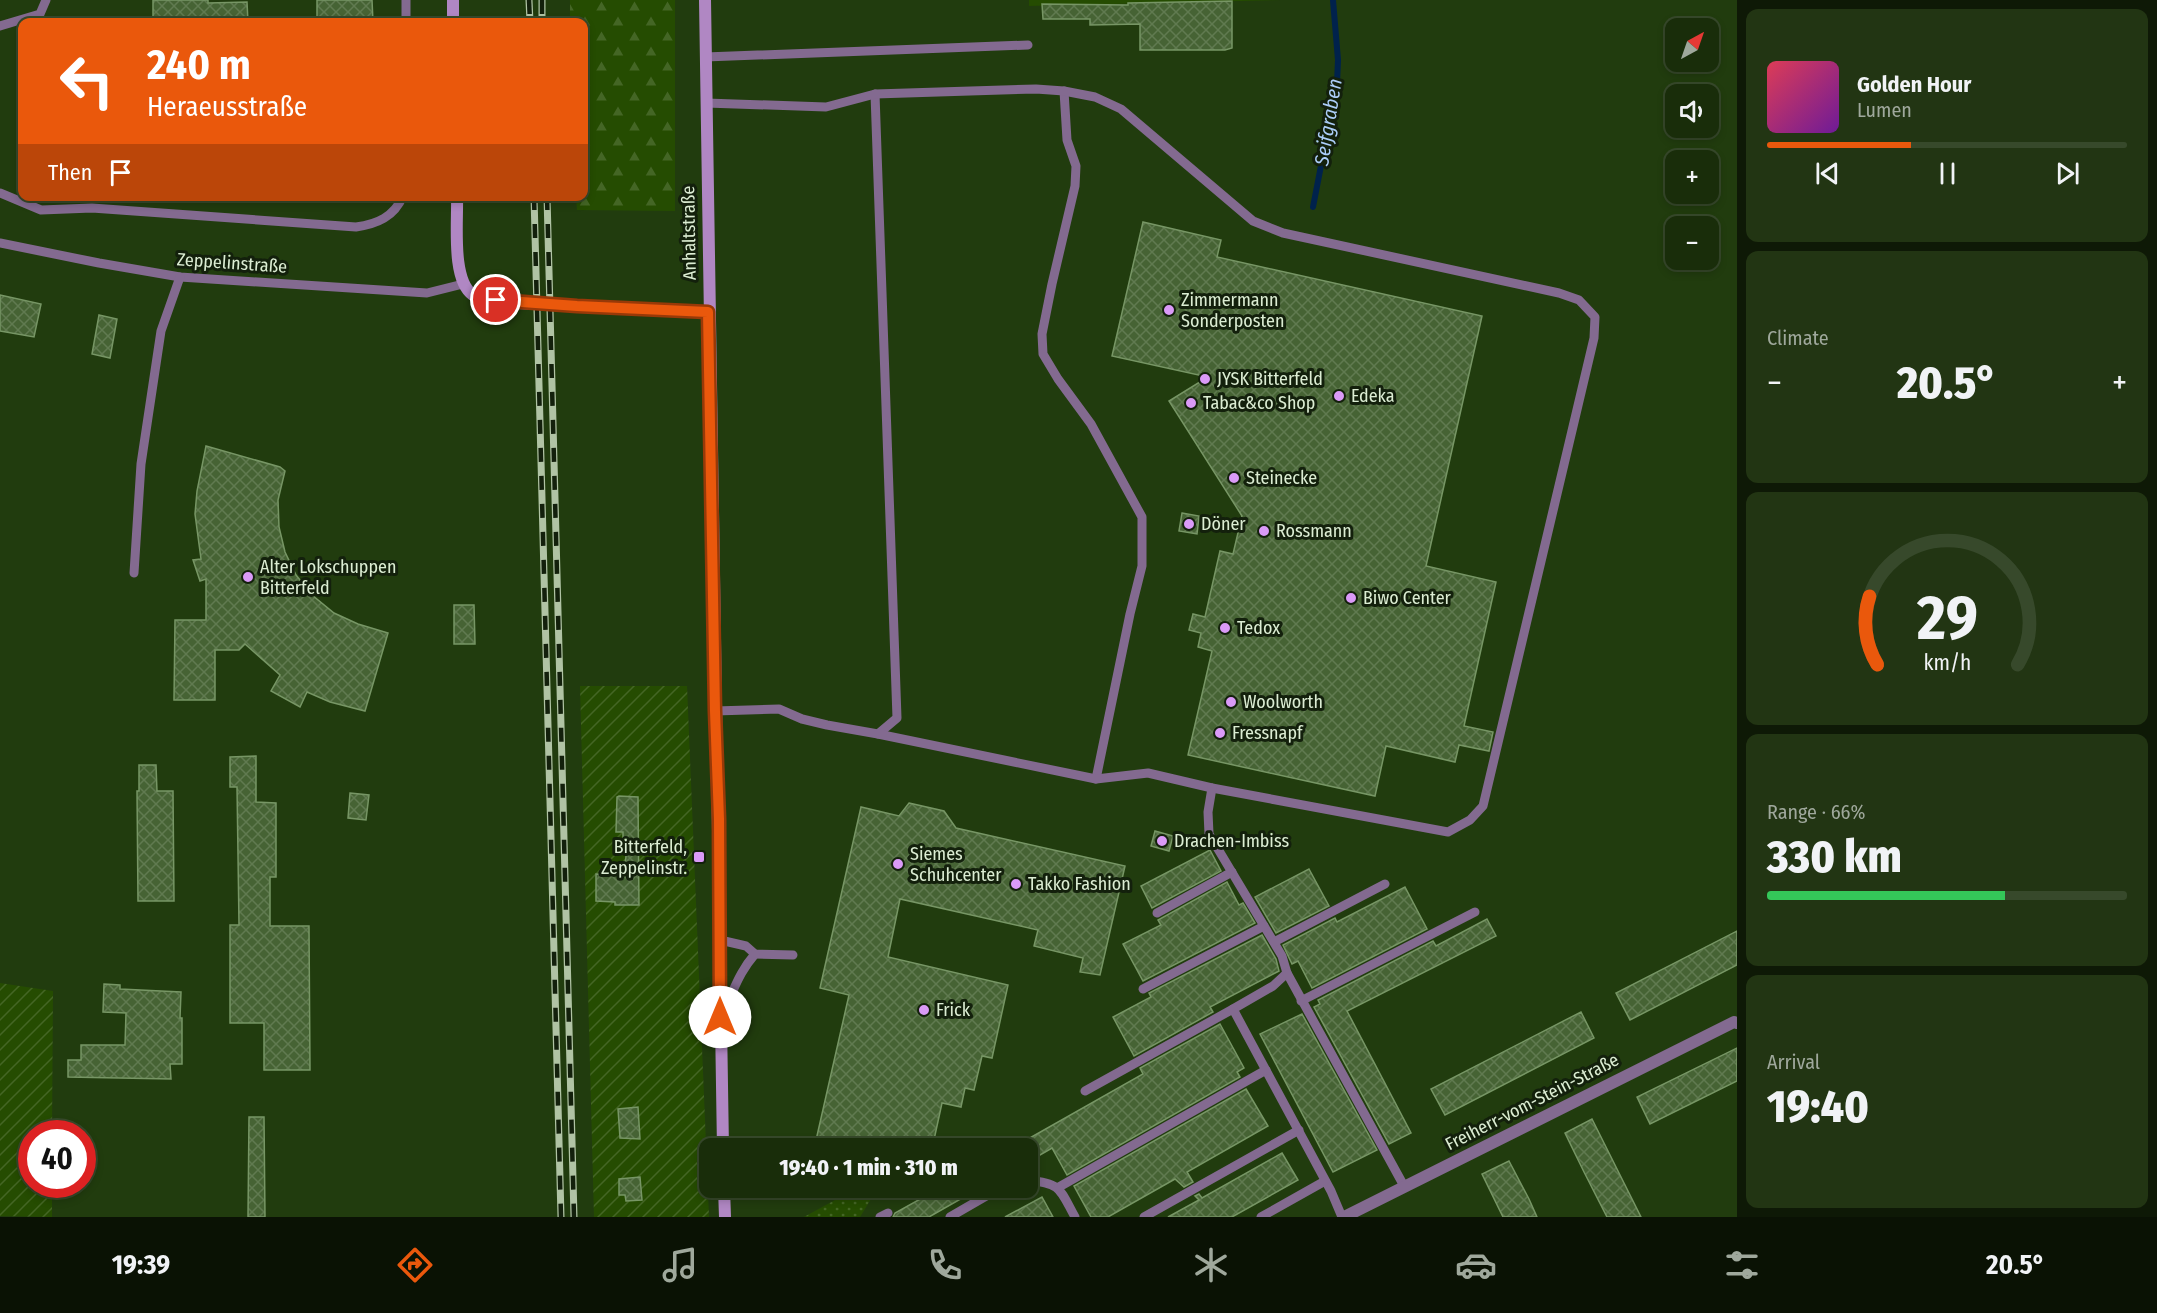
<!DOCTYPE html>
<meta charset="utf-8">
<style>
body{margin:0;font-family:"Fira Sans Condensed",sans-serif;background:#223513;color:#f1f3f6;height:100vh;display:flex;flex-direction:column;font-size:22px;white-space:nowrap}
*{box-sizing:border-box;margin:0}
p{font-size:20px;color:#9fa89c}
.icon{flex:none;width:33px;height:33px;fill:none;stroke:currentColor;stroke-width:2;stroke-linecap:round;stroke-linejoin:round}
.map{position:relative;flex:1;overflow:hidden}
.side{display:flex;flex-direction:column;gap:9px;padding:9px;background:#0e1906;width:420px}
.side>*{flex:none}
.banner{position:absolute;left:18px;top:18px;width:570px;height:183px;border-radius:12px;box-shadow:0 3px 9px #0003,0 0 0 2px #37492b;background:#ea580c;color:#fff;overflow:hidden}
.needle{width:39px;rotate:40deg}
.fabs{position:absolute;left:1665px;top:18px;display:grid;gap:12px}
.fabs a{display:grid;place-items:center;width:54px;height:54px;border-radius:12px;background:#192d0a;box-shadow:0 3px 9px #0003,0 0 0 2px #37492b;font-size:30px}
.speed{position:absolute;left:18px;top:1120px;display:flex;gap:12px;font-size:30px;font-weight:700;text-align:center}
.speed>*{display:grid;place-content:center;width:78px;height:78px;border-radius:50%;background:#192d0a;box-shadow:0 3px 9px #0003,0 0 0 2px #37492b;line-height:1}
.speed .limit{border:9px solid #d22;background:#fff;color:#111}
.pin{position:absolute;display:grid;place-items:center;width:51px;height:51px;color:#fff;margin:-26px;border:3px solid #fff;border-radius:50%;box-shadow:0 2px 6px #0007}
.me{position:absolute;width:66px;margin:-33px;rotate:0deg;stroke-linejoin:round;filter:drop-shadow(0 0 4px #0008)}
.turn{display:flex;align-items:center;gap:21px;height:126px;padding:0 30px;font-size:27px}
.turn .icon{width:78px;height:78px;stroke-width:2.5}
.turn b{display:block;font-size:42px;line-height:51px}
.then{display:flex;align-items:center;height:57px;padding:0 30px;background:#0003;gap:12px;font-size:22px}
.big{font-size:45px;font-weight:800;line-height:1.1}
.side .card{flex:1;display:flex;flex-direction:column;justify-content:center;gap:9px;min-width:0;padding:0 21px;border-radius:12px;background:#223513}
.side .dial{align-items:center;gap:0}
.dial svg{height:156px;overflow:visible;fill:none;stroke:#37492b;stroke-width:7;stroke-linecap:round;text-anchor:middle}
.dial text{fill:#f1f3f6;stroke:none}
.song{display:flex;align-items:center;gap:18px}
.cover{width:72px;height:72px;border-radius:9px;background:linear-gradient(135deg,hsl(350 70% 55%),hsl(280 70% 35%))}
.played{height:6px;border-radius:3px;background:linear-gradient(90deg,#ea580c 40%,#37492b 40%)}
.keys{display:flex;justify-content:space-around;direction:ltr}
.heat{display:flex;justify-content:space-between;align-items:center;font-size:33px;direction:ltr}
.charge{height:9px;border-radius:4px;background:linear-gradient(90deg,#34c759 66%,#37492b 0)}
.trip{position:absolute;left:699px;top:1138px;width:339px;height:60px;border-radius:12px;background:#192d0a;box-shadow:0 3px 9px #0003,0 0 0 2px #37492b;font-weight:800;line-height:60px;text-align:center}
.tabs{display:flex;height:96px;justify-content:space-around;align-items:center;background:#0a1204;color:#9fa89c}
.tabs .icon{width:42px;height:42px}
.tabs .current{color:#ea580c}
.tabs b{font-size:27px;color:#f1f3f6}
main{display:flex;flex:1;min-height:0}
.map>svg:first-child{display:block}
.grass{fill:url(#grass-dots)}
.forest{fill:url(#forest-firs)}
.garden{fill:url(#garden-furrows)}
.pitch{fill:#254c01}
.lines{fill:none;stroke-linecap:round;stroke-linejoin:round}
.stream{stroke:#00224c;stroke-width:6}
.building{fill:url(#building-cross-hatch);stroke:#779665;stroke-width:1.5}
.lane{stroke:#836a90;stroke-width:9}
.street{stroke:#836a90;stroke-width:12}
.secondary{stroke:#b087c3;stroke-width:12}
.rail-casing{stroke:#b0c3a4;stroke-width:7}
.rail{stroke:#13200c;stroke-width:4.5;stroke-dasharray:14;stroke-linecap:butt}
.route-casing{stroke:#983908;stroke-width:15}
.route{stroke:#ea580c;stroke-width:10}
.poi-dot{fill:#da9af7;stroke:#13200c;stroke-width:2}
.labels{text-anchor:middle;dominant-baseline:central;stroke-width:6;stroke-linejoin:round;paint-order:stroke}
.street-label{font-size:18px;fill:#dcedd3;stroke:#13200c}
.poi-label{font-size:18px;fill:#dcedd3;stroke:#13200c;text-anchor:start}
.water-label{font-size:20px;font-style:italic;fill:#accdf8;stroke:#13200c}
</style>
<main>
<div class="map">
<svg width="1737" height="1217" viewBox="0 0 1737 1217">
<defs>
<pattern id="grass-dots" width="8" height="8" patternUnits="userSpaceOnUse" patternTransform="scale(1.5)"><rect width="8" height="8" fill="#254c01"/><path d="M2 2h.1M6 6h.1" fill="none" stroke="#446625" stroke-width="1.8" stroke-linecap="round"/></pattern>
<pattern id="forest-firs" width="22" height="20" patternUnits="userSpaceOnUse" patternTransform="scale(1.5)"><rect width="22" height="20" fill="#254c01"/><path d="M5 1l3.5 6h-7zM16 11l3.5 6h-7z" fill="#446625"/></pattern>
<pattern id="garden-furrows" width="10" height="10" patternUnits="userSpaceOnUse" patternTransform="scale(1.5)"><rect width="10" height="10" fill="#254c01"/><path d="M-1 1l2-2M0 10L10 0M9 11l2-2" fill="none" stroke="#446625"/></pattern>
<pattern id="building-cross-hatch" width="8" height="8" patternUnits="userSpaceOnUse" patternTransform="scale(1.5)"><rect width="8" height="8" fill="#466334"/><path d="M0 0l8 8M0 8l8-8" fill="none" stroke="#607a50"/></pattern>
</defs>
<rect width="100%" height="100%" fill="#213c0e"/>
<!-- grass -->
<path class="grass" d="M857,1188L871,1199L860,1217H804Z"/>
<!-- forest -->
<path class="forest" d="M570,0H675V211L577,210L576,197L584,196V22H570Z"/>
<!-- garden -->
<g class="garden">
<path d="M580,686H687L709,1217H594Z"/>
<path d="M0,983L53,991L52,1134H32V1185H52V1217L0,1216Z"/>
</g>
<!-- pitch -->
<path class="pitch" d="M1029,0H1281L1029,6Z"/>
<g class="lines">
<!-- stream -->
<path class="stream" d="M1313,207L1337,83L1338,60L1333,0"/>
</g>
<!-- building -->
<g class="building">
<path d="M153,0H208V3L247,2L248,22H153Z"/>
<path d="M317,0H372L373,22H317Z"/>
<path d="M1232,1V48L1225,50H1140V24L1090,25V19H1043L1042,4L1128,5V3Z"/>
<path d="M1143,222L1221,240L1217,257L1482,316L1426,566L1496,582L1464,726L1493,732L1489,751L1459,745L1455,762L1386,746L1375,796L1188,755L1212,651L1198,647L1201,633L1189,630L1193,614L1205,617L1220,551L1233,554L1242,516L1169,401L1208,377L1112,356Z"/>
<path d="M0,295L41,304L34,337L0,331Z"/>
<path d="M99,315L117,319L110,358L92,354Z"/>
<path d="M206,446L280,467L285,471L278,500L279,527L285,552L296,575L312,595L334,613L358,624L388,633L365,711L330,702L307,692L300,707L271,691L280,675L245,644L239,650H215V700H174L175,620H206V579L200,581L193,560L201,559L195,514L197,491Z"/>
<path d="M1182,513L1199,516L1197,534L1179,531Z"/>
<path d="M454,605H474L475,644H454Z"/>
<path d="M256,756V802L276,803V877H270V926H309L310,1070H264V1023H230V925H239L237,787H230V757Z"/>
<path d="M139,765H156L157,791H173L174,901H138L137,791H139Z"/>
<path d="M350,793L369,795L366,820L348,818Z"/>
<path d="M619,796L638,797L639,905H615V902L596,901V874L621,875V873H624L628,839H623V832H616L617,797Z"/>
<path d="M909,803L944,811L956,828L1125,866L1100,975L1080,972L1083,958L1034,946L1038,930L900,899L888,957L1008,985L992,1058L982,1056L974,1090L965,1088L961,1107L942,1103L932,1149H814L849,995L820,988L861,807L899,816Z"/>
<path d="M1155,831L1173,836L1169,851L1151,846Z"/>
<path d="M1210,850L1221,871L1152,908L1141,886Z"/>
<path d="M1309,869L1329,906L1276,933L1255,897Z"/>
<path d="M1227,882L1239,905L1243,903L1255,923L1143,981L1123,944L1161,925L1158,920Z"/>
<path d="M1405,887L1427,929L1312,988L1298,961L1292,964L1283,945L1335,918L1337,922Z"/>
<path d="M1487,919L1496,936L1347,1011L1411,1133L1389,1144L1314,1007L1320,1004L1318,1000L1433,941L1436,946Z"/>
<path d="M1737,931V965L1630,1020L1616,993Z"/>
<path d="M1262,935L1276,959L1279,971L1210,1007L1213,1012L1134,1056L1113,1017L1151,997L1149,993Z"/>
<path d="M104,984L120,985V989L181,992L180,1018H182V1064H170L171,1079L68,1077V1060H81V1045H125L126,1013L103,1012Z"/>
<path d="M1581,1012L1594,1038L1445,1115L1431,1089Z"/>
<path d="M1302,1014L1377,1150L1333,1172L1260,1034Z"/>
<path d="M1220,1024L1244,1068L1237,1072L1240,1077L1067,1175L1052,1148L1028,1162V1139L1143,1074L1140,1068Z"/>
<path d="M1737,1048V1081L1650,1124L1637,1097Z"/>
<path d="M1246,1089L1268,1126L1187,1172L1193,1182L1184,1187L1175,1179L1108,1217H1091L1074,1186Z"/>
<path d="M638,1107L640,1139L620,1138L618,1109Z"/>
<path d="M249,1117H264L265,1217H248Z"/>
<path d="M1592,1119L1641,1217H1607L1584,1172L1565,1133Z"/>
<path d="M1282,1153L1298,1180L1232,1217H1168L1199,1200L1195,1196L1199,1194L1202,1198Z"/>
<path d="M1509,1161L1529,1199L1537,1217H1503L1482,1174Z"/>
<path d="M640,1177L642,1200L626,1201L625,1195H619V1179Z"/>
<path d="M940,1188H980L929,1217H893L895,1213Z"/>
<path d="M1042,1197L1053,1217H1005Z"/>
</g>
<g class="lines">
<!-- lane -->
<g class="lane">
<path d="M406,0V22"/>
<path d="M0,26L40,14L46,0"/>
<path d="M705,57L1028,45"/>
<path d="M1064,91L1067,140L1076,166L1075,186L1052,284L1042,334L1043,354L1058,379L1091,424L1142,517V566L1130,614L1096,779"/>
<path d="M875,94L897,718L878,734"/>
<path d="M706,103L826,107L875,94L1036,89L1064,91L1095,97L1121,109L1253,221L1283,233L1559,293L1579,300L1595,317L1594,338L1483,806L1470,820L1448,832L1212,788L1148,773L1096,779L878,734L827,725L802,719L779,709L715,711"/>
<path d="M0,193L41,210L92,208L356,227C377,224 394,217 403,196"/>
<path d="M0,243L99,263L180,277L427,293L463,284"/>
<path d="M134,573L141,464L161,331L180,277"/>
<path d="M1212,788L1208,812L1209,834L1282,956L1287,973L1273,986L1233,1009"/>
<path d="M1157,913L1232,872"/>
<path d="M720,940L746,946L755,954L793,955"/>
<path d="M1274,942L1385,884"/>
<path d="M1287,973L1404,1186"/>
<path d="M1143,989L1264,926"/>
<path d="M1301,1001L1475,912"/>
<path d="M721,1015C734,992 737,975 755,954"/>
<path d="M1085,1091L1233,1009L1331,1191L1342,1217"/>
<path d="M1028,1180C1062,1184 1059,1188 1075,1217"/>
<path d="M1059,1187L1266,1070"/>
<path d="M880,1217L888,1213"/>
<path d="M950,1217L1000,1188"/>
<path d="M1144,1217L1299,1130"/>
<path d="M1261,1217L1325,1181"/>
</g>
<!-- street -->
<path class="street" d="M1344,1217L1734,1022L1737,1023"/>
<!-- secondary -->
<g class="secondary">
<path d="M453,0V22"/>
<path d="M705,0L723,1149"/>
<path d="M457,196C458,221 451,280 473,295L517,303L708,312"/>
<path d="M724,1188L725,1217"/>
</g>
<!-- rail casing -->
<g class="rail-casing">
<g id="rail">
<path d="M529,0L530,22"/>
<path d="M542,0V22"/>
<path d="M534,196L561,1217"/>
<path d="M547,196L574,1217"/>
</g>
</g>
<!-- rail -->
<use href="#rail" class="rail"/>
</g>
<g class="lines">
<!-- route casing -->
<g class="route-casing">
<path id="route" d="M496,300L577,306L708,312L715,711L719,819L720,1017"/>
</g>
<!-- route -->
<use href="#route" class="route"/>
</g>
<!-- markers -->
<g class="poi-dot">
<circle cx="1169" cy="310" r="6"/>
<circle cx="1205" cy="379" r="6"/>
<circle cx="1339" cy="396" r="6"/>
<circle cx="1191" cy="403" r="6"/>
<circle cx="1234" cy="478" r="6"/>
<circle cx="1189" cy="524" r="6"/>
<circle cx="1264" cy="531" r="6"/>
<circle cx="248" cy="577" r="6"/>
<circle cx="1351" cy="598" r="6"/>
<circle cx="1225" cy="628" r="6"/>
<circle cx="1231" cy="702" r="6"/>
<circle cx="1220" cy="733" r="6"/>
<circle cx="1162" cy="841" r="6"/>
<rect x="693" y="851" width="12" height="12" rx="3"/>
<circle cx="898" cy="864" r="6"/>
<circle cx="1016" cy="884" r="6"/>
<circle cx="924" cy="1010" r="6"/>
</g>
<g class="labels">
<!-- street labels -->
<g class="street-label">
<text transform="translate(689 233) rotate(-91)">Anhaltstraße</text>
<text transform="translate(232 263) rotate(4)">Zeppelinstraße</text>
<text transform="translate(1532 1102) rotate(-27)">Freiherr-vom-Stein-Straße</text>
</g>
<!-- poi labels -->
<g class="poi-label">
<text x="1181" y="300">Zimmermann<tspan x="1181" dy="21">Sonderposten</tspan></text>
<text x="1217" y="379">JYSK Bitterfeld</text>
<text x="1351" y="396">Edeka</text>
<text x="1203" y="403">Tabac&amp;co Shop</text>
<text x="1246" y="478">Steinecke</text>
<text x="1201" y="524">Döner</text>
<text x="1276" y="531">Rossmann</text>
<text x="260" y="567">Alter Lokschuppen<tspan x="260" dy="21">Bitterfeld</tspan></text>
<text x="1363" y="598">Biwo Center</text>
<text x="1237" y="628">Tedox</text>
<text x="1243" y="702">Woolworth</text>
<text x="1232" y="733">Fressnapf</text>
<text x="1174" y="841">Drachen-Imbiss</text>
<text x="687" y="847" text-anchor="end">Bitterfeld,<tspan x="687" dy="21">Zeppelinstr.</tspan></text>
<text x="910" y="854">Siemes<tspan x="910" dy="21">Schuhcenter</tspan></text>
<text x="1028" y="884">Takko Fashion</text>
<text x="936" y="1010">Frick</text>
</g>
<!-- water labels -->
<g class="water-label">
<text transform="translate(1328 122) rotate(-81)">Seifgraben</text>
</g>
</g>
</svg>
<div class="fabs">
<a><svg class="needle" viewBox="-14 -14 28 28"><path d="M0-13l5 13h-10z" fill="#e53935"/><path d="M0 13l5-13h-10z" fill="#9fa89c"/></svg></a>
<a><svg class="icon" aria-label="sound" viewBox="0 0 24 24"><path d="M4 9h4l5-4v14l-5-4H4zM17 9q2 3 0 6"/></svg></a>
<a>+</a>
<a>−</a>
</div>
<div class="speed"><div class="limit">40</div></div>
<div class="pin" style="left:496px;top:300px;background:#d93025"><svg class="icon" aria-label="arrive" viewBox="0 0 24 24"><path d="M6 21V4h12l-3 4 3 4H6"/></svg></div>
<svg class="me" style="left:720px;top:1017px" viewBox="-20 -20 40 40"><circle r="19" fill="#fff"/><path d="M0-13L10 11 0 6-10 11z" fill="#ea580c"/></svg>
<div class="trip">19:40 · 1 min · 310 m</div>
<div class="banner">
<div class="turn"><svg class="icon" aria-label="left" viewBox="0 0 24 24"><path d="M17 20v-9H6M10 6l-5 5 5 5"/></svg><div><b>240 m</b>Heraeusstraße</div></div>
<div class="then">Then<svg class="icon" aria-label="arrive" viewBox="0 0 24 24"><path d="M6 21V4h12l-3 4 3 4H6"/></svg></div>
</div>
</div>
<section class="side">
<div class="card">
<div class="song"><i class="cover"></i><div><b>Golden Hour</b><p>Lumen</p></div></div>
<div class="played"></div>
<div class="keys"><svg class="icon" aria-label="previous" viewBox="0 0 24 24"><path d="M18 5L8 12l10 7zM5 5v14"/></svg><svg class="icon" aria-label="pause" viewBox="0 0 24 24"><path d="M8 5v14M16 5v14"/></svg><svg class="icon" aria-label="next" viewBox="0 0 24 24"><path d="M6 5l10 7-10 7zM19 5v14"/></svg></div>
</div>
<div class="card"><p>Climate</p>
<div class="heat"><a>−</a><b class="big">20.5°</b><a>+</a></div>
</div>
<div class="card dial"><svg viewBox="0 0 100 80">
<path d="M14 69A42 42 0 1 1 86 69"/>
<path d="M14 69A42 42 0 0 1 10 34" stroke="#ea580c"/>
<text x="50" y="56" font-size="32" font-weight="700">29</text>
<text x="50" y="72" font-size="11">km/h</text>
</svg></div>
<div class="card"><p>Range · 66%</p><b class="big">330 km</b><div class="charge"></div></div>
<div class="card"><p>Arrival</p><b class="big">19:40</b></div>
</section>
</main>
<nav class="tabs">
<b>19:39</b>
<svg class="icon current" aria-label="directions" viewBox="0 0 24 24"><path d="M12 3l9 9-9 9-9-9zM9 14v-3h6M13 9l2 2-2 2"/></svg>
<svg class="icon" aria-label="music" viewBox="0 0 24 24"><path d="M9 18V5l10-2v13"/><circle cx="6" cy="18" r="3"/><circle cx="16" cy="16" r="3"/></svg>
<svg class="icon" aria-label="phone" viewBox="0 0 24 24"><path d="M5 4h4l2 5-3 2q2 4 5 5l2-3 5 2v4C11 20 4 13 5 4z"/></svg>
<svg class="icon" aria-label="climate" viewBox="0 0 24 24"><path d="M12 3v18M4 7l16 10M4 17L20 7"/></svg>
<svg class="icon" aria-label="car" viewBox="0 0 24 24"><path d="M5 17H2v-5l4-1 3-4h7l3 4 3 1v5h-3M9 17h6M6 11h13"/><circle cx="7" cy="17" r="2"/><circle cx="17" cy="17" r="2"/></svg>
<svg class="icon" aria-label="filters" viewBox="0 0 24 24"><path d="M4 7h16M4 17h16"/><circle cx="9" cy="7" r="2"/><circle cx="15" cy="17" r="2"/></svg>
<b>20.5°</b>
</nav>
